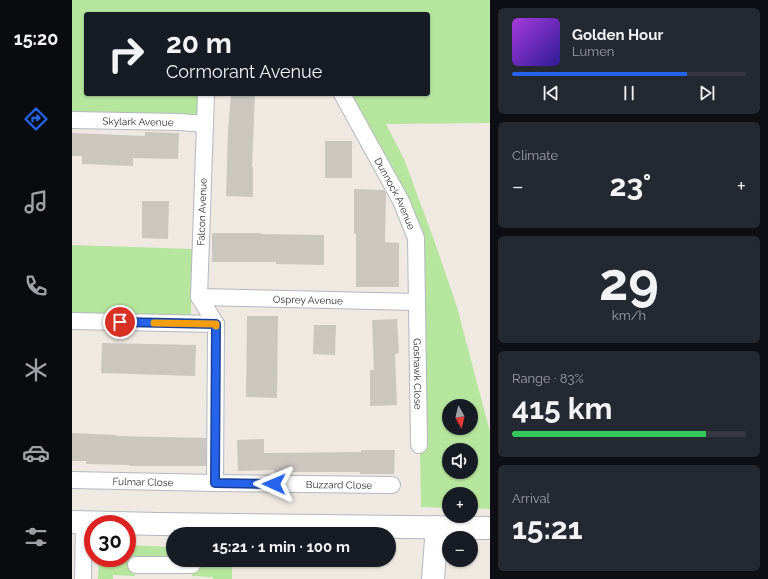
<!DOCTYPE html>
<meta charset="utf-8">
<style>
body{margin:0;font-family:Raleway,sans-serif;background:#242831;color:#f1f3f6;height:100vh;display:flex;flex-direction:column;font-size:15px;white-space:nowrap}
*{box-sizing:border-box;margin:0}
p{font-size:13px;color:#9ea1a6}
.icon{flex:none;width:22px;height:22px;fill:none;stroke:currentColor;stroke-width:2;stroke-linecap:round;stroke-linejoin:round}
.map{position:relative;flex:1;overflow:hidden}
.side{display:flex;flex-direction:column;gap:8px;padding:8px;background:#0d0f14;width:278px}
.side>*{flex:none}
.banner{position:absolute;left:12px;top:12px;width:346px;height:84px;border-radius:4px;box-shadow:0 1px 3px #0004;background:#171b24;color:#f1f3f6;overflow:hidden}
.needle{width:26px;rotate:172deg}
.controls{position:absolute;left:370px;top:399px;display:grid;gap:8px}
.controls a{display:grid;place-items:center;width:36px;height:36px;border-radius:50%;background:#171b24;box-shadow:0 1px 3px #0004;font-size:20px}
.speed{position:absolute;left:12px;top:515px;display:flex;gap:8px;font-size:20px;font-weight:700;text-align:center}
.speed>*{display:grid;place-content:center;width:52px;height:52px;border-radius:50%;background:#171b24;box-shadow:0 1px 3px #0004;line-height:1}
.speed .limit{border:6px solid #d22;background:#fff;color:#111}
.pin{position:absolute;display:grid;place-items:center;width:34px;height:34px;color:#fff;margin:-17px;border:2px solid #fff;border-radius:50%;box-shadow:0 1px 4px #0007}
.me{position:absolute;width:44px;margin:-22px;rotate:271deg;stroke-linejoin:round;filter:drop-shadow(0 0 3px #0008)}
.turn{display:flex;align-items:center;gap:14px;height:84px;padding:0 16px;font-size:18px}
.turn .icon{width:52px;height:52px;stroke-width:2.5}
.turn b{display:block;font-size:28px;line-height:34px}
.big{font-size:30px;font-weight:700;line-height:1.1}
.side .widget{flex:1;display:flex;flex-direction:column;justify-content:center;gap:6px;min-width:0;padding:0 14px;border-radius:6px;background:#242831}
.side .dial{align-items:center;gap:0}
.dial b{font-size:52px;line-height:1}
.song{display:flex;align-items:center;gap:12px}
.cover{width:48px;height:48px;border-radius:6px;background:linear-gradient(135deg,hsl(280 70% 55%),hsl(250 70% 35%))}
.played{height:4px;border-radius:2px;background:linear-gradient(90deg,#2563eb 75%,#363941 75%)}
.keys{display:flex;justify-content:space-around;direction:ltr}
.heat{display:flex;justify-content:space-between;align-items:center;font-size:22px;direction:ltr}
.charge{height:6px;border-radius:3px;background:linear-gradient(90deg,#34c759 83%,#363941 0)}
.trip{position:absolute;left:94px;top:527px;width:230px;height:40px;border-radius:20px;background:#171b24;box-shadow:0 1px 3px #0004;font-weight:700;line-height:40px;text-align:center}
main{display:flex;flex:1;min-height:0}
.menu{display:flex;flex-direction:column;width:72px;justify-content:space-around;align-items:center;background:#090b0e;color:#9ea1a6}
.menu .icon{width:28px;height:28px}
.menu .current{color:#2563eb}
.menu b{font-size:18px;color:#f1f3f6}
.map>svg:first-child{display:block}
.green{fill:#b6e59e;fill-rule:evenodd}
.building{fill:#cbc7bf}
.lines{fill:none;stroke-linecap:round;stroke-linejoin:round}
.street-casing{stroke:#b4b7c1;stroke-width:18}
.secondary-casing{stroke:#b4b7c1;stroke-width:24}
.street{stroke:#fff;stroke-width:16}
.secondary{stroke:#fff;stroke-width:22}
.route-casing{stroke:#184099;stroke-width:10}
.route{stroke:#2563eb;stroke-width:7}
.slow{stroke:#f59e0b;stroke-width:7}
.labels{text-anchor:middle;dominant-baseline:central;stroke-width:3.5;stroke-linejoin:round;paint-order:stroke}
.street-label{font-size:10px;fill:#2e2e2e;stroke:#fff}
</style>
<main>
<nav class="menu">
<b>15:20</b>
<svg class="icon current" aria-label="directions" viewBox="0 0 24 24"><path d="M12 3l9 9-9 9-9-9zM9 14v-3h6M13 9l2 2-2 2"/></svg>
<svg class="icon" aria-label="music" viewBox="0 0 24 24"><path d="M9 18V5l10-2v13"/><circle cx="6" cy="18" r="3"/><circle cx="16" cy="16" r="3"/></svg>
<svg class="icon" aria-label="phone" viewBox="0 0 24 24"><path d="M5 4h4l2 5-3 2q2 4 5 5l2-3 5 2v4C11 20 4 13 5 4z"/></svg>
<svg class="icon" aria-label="climate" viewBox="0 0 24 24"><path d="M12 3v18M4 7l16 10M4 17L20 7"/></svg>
<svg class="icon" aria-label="car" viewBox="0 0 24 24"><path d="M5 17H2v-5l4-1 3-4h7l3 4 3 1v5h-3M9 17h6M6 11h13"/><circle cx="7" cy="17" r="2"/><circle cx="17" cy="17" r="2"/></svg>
<svg class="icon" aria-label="filters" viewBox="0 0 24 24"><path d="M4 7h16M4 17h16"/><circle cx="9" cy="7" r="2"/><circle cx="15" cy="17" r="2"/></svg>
</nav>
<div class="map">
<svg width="418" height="579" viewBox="0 0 418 579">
<rect width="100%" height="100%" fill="#efe9e1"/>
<!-- green -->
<g class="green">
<path d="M0,0H418V123L314,124L332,159L362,240L385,307L418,432V509L399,508V494H377V508L349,507L344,238L270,94H356V14H14V94H134L133,124L0,120ZM377,406H399V428H377ZM377,450H399V472H377Z"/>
<path d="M0,245L120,249L119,316L0,313Z"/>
<path d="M55,545L101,547V560H160V579H141V577L120,576V565H64L63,576L41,575V579H26L27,558H55Z"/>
</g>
<!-- building -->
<g class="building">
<path d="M159,94H183L180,167H181V197L154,196L156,130Z"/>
<path d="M73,132L107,133L106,159L61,158V166L10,164V156H0V133L73,136Z"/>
<rect x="253" y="141" width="27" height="37"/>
<path d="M282,189L312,190L314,193L313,242L327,243V287H284V234H282Z"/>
<path d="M70,201H97L96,239L70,238Z"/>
<path d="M140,233H189V234L252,235V265L204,264V262H140Z"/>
<path d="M175,316H206L205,398L174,397Z"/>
<path d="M325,319L327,353L323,354L325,405L298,406V370H302L300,320Z"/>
<path d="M242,325H264L263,355L241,354Z"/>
<path d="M30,343L124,345L123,376L29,373Z"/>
<path d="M0,433L45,435V436L134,438V466H58V465L14,464V461H0Z"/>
<path d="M192,439V453L289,452V450H323L322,474H288V472H202V470L166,471L165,440Z"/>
</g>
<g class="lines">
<!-- street casing -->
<g class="street-casing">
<g id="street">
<path d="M134,94L127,297L144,324"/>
<path id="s1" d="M270,94L329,201L344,238L347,445"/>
<path id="s2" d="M0,120L107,122L133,124"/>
<path id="s3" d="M127,297L345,302"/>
<path d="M0,321L144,324"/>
<path id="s4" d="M0,480L143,483L320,485"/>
<path d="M143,483L144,324"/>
<path d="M64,565H120"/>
<path d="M11,579L12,522"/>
</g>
</g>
<!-- secondary casing -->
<g class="secondary-casing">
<g id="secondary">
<path d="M0,522L87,524L418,528"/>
<path d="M361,579L365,527"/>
</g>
</g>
<!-- street -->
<use href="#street" class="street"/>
<!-- secondary -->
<use href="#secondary" class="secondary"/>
</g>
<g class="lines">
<!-- route casing -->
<g class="route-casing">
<path id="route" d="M48,322L144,324L143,483L202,484"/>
</g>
<!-- route -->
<use href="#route" class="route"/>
<!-- slow -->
<path class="slow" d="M82,323L144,324V326"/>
</g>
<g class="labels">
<!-- street labels -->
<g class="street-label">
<text stroke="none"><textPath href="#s2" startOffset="66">Skylark Avenue</textPath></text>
<text stroke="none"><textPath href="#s1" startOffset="113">Dunnock Avenue</textPath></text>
<text transform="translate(130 212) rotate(-88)">Falcon Avenue</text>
<text stroke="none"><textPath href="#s3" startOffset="109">Osprey Avenue</textPath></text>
<text stroke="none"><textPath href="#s1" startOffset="298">Goshawk Close</textPath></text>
<text stroke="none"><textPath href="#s4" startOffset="71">Fulmar Close</textPath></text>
<text stroke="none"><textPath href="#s4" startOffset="267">Buzzard Close</textPath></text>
</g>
</g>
</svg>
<div class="controls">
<a><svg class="needle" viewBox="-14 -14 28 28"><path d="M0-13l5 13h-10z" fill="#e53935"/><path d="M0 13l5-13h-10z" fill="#9ea1a6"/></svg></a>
<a><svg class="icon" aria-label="sound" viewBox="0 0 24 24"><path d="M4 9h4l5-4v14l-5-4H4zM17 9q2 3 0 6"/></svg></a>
<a>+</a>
<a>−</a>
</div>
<div class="speed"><div class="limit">30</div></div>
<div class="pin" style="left:48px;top:322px;background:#d93025"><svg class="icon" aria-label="arrive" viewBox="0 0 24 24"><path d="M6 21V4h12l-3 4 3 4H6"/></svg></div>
<svg class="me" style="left:202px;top:484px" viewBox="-20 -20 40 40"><path d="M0-17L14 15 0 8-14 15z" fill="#2563eb" stroke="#fff" stroke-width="4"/></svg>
<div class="trip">15:21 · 1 min · 100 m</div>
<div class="banner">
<div class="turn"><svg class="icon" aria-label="right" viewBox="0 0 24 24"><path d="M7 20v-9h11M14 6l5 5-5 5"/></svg><div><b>20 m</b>Cormorant Avenue</div></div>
</div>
</div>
<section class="side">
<div class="widget">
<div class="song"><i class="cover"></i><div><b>Golden Hour</b><p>Lumen</p></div></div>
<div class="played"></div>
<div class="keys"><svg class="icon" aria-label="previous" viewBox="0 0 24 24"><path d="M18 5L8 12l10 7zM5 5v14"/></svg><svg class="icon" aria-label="pause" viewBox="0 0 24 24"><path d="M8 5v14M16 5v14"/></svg><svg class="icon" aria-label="next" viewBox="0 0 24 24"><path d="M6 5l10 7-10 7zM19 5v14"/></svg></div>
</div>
<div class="widget"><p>Climate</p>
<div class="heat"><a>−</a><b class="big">23°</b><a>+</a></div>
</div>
<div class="widget dial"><b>29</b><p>km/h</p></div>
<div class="widget"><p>Range · 83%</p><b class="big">415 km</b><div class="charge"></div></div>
<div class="widget"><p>Arrival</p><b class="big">15:21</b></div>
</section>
</main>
